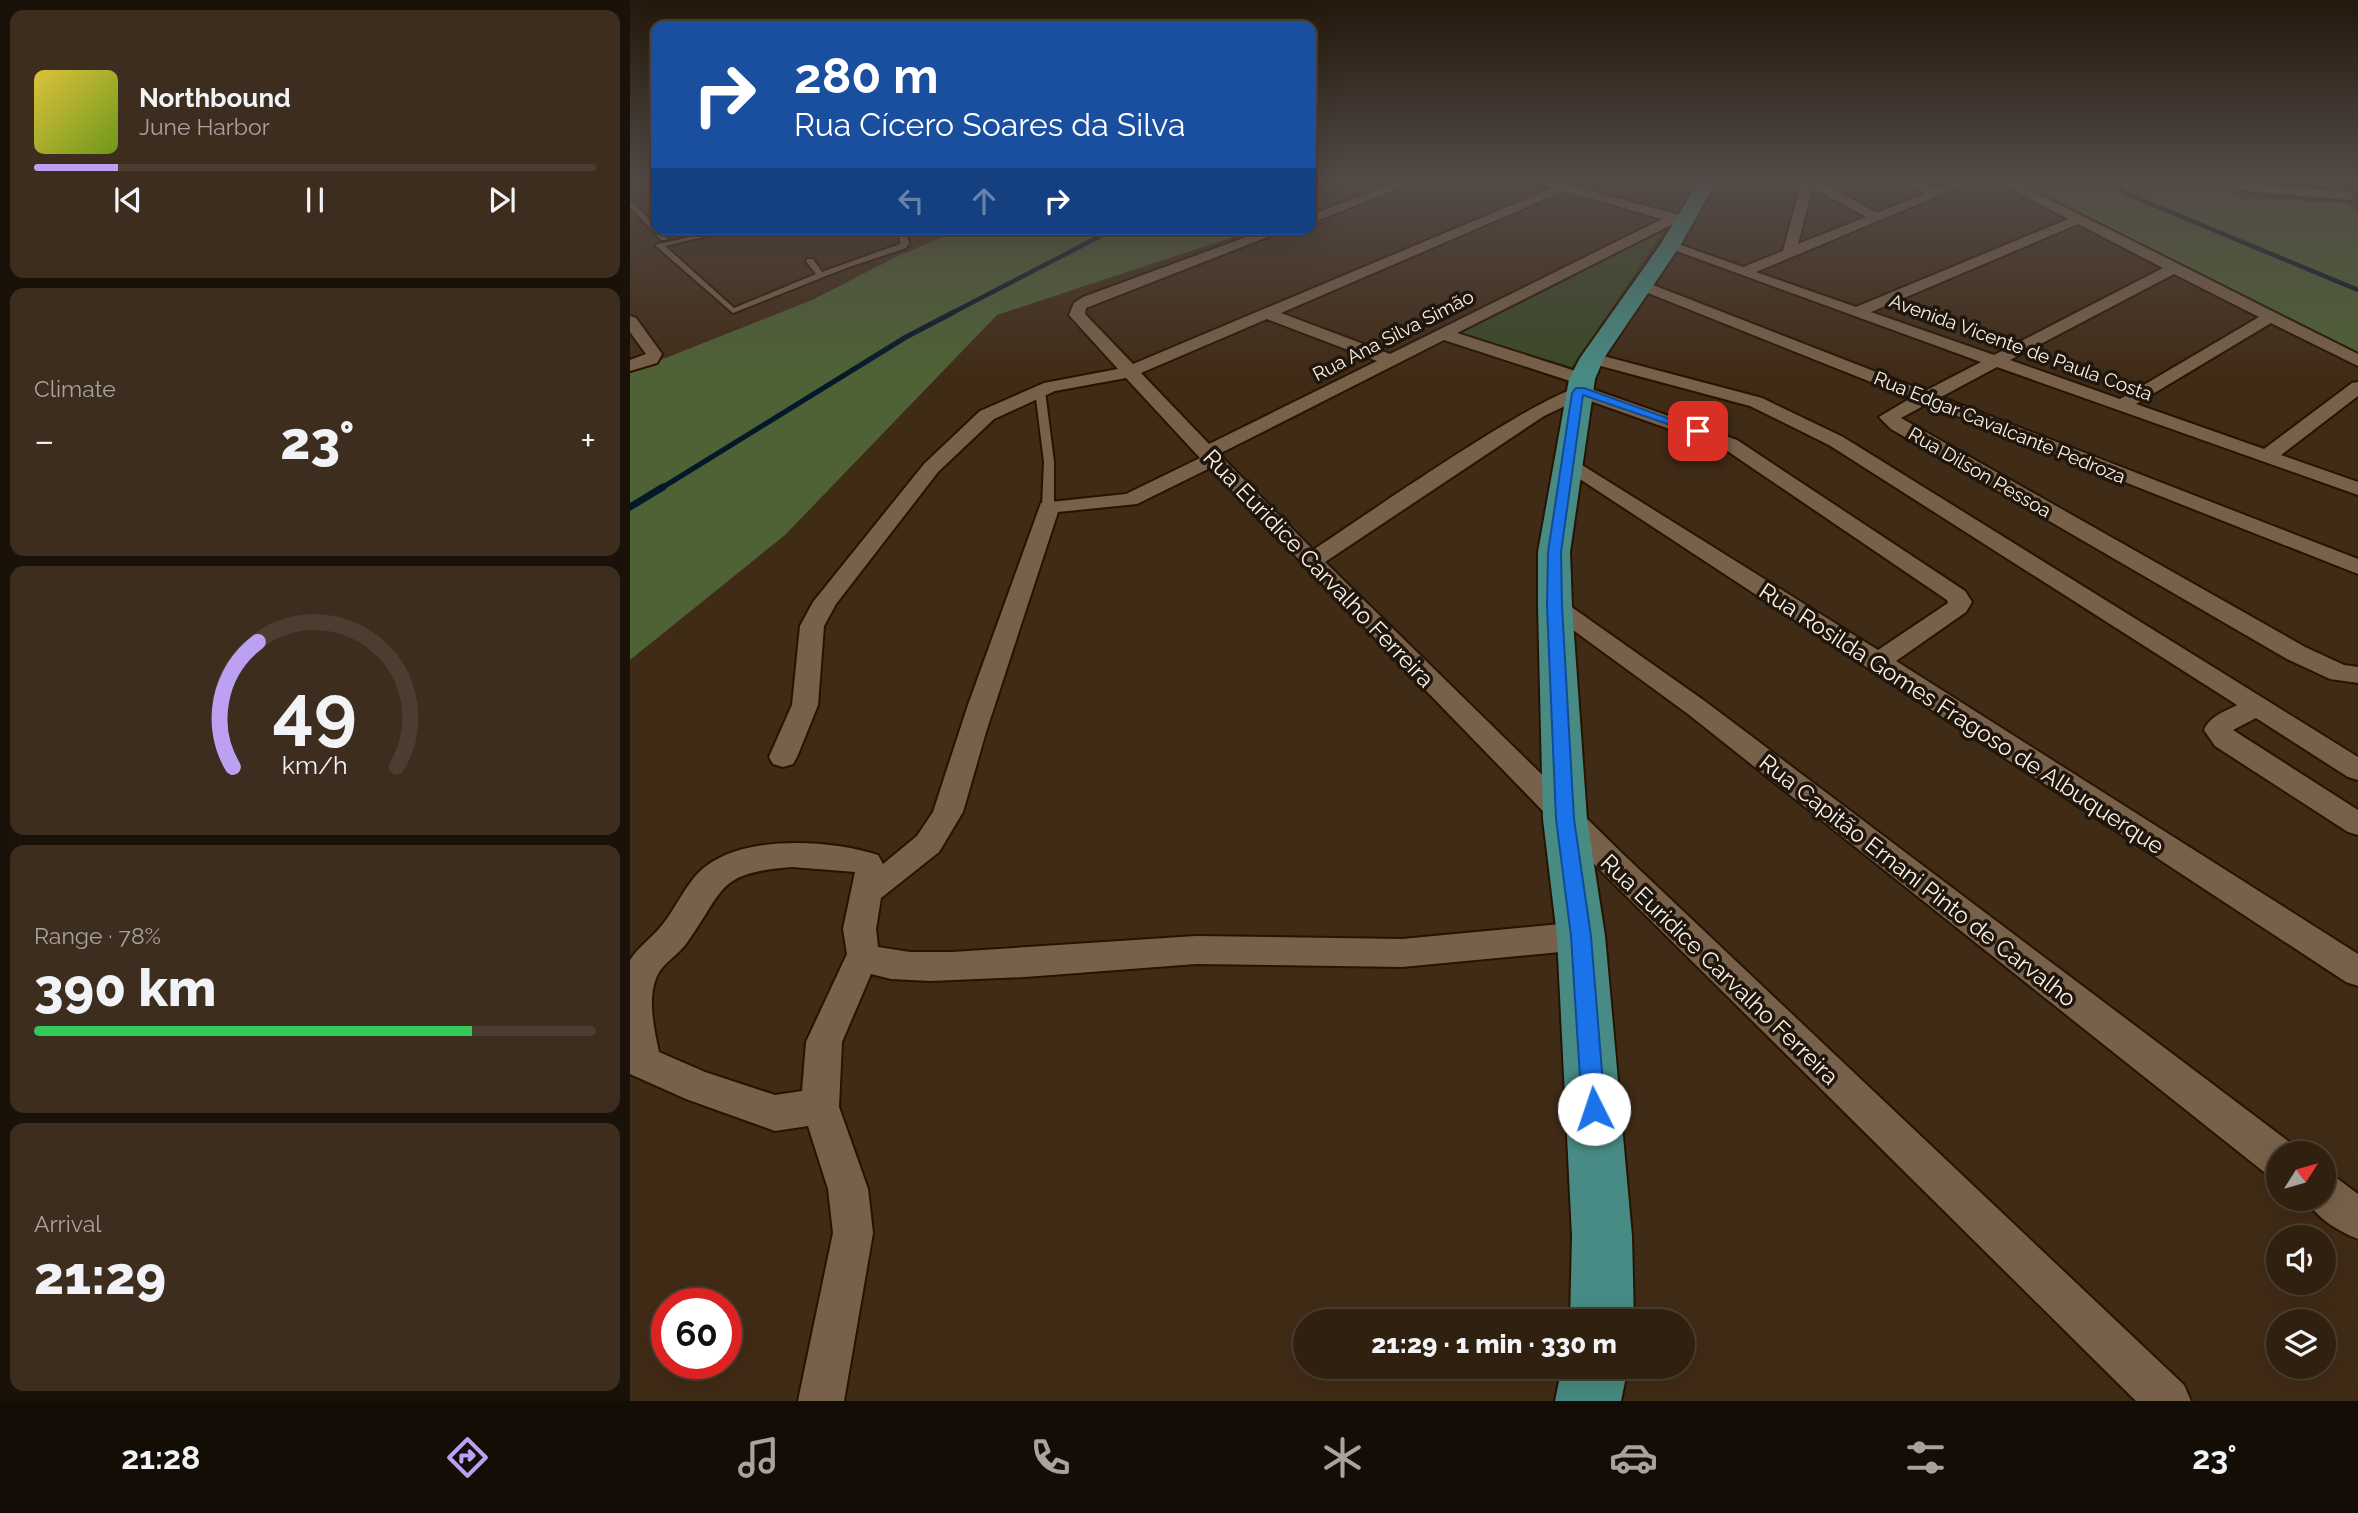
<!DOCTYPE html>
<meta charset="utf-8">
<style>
body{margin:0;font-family:Raleway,sans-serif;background:#3c2d1e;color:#f1f3f6;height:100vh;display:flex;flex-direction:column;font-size:26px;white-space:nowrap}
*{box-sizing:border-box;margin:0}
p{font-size:23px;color:#a8a39f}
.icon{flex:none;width:38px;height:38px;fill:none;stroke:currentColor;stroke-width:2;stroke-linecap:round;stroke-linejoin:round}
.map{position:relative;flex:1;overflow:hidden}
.panel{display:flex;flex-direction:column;gap:10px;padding:10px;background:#1a1209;width:630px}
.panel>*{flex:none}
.hud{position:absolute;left:21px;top:21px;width:665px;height:214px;border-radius:14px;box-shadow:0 7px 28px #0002,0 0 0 2px #4b3e30;background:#1a4fa0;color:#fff;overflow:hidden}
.needle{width:46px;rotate:53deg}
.tools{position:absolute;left:1636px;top:1141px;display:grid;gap:14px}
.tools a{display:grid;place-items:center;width:70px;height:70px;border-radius:50%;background:#302010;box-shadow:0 7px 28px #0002,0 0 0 2px #4b3e30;font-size:35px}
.speed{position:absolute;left:21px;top:1288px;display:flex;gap:14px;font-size:35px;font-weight:700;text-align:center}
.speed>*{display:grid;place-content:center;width:91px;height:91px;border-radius:50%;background:#302010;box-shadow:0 7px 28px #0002,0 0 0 2px #4b3e30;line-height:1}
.speed .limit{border:10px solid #d22;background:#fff;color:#111}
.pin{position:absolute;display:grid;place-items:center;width:60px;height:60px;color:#fff;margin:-30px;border-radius:14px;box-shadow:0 4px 10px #0006}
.me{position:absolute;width:77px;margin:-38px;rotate:356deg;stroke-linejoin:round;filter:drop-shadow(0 0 5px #0008)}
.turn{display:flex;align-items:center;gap:24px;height:147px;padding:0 28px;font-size:32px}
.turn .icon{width:91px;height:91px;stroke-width:2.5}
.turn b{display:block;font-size:49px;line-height:60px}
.lanes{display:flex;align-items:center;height:66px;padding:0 28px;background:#0003;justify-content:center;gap:35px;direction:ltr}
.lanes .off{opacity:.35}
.big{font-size:52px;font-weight:800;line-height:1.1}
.panel .card{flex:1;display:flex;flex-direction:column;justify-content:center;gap:10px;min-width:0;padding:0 24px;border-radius:14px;background:#3c2d1e}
.panel .dial{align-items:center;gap:0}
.dial svg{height:182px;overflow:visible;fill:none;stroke:#4b3e30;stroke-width:7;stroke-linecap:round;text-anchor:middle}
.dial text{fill:#f1f3f6;stroke:none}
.song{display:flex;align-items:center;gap:21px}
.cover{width:84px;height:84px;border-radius:10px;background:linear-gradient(135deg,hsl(50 70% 55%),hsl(80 70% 35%))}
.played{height:7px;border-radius:4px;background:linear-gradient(90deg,#bca0f2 15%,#4b3e30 15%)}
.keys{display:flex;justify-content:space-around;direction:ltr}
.heat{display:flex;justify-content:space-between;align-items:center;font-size:38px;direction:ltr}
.charge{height:10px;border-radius:5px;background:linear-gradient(90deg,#34c759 78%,#4b3e30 0)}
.trip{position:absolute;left:663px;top:1309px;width:402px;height:70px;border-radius:35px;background:#302010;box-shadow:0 7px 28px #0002,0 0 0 2px #4b3e30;font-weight:800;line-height:70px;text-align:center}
.tabs{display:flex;height:112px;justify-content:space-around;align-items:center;background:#130d06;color:#a8a39f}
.tabs .icon{width:49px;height:49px}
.tabs .on{color:#bca0f2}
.tabs b{font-size:32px;color:#f1f3f6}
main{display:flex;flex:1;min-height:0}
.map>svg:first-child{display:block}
.green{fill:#3a4828}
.forest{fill:#4e6235}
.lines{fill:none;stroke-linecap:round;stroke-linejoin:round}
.stream-far2{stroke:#031929;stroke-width:4.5}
.stream-far1{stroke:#031929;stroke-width:5}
.stream{stroke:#031929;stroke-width:7}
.service-casing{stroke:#261300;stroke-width:4}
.minor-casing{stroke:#261300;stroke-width:4}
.primary-casing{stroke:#261300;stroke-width:4}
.service{fill:#78614a;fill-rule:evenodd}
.minor{fill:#78614a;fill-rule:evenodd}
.primary{fill:#478b84;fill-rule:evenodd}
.route{fill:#1a73e8;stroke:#114b97;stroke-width:2}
.labels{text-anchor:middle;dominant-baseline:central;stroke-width:7;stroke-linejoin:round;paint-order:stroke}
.far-street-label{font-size:19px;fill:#fdf0e3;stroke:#1f160d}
.street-label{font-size:23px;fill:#fdf0e3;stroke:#1f160d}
</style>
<main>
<section class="panel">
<div class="card">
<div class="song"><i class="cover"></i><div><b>Northbound</b><p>June Harbor</p></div></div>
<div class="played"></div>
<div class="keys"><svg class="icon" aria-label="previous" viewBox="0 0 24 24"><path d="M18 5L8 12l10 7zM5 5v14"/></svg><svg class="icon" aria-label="pause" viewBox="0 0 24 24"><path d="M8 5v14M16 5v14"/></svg><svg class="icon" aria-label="next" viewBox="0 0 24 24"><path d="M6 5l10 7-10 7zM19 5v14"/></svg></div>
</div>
<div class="card"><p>Climate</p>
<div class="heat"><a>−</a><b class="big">23°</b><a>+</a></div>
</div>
<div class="card dial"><svg viewBox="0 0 100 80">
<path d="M14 69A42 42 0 1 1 86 69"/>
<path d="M14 69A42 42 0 0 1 25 14" stroke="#bca0f2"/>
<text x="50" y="56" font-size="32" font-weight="700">49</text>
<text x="50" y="72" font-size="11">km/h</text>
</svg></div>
<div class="card"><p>Range · 78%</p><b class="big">390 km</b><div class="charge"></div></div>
<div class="card"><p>Arrival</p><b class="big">21:29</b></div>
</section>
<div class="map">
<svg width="1728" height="1401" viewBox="0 0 1728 1401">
<rect width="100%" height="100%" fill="#402b16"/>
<!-- green -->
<path class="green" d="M1035,229L942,367L831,333Z"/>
<!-- forest -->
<g class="forest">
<path d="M1380,179H1587L1609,198L1716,203L1728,211V357Z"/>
<path d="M331,229H627L367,315L155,535L0,660V372L182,300L268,256Z"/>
</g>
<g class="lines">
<!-- stream-far2 -->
<g class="stream-far2">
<path d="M1475,179L1497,194L1728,290"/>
<path d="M320,314L484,229"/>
</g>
<!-- stream-far1 -->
<path class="stream-far1" d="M30,489L276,337L324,312"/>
<!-- stream -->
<path class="stream" d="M0,507L33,487"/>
<!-- service casing -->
<g class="service-casing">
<g id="service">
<path d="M0,201L26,226V229H29L37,236V240H31L0,207Z"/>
<path d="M94,229H108L35,246L104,308L186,274L176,261L177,259H183L192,272L270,244V235L263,229C274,229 276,232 279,243L276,248L216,268L103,313L25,245Z"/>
<path d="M410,388L415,391L424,462V507L418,510L412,507L414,462L405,391Z"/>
</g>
</g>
<!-- minor casing -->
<g class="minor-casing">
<g id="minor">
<path d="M775,179H793L681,223V215Z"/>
<path d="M918,179L1049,215L1057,220L1050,224L1045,223L827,333L958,375L961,379L958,383H946L814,340L589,454L683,550C720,526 928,380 956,387L1107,440L1335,591L1342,602L1336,612L1266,661L1728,954V986L1716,982L927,464L930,460H944L1248,650L1318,603L1317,600L1093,448L952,398L914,416L695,562L996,857L1554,1385L1561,1401H1506L974,874L580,468L507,504L428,512L356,732L333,812L309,852L251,898L246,929L248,947L280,952H322L566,936L772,939L951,922L963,926L967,936L963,946L951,950L772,967L566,964L395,977L300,981L261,979L241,974L212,1042L209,1107L238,1189L243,1233L214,1401H168L203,1233L198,1189L178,1126L145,1131L56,1099L0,1074V960C9,946 23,937 33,924C48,905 58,878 79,864C120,835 202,840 248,855L253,864L287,836L303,812L338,705L411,503L496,494L570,458L496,378L425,391L364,419L308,472L206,604L194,626L188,705L167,757L163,764L153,767L143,764L139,757L162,705L170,626L183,602L294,464L350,411L414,383L488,369L439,315L444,303L453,297L638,229H658L456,308L455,314L503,364L922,188L912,183ZM934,191L1032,219L760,354L651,313ZM637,319L747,361L579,444L511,373ZM162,867L225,872L213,929L217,954L176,1042L172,1091L145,1095L75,1072L29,1052C24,1029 17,998 27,976C32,964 48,955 56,944C96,889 85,873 162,867Z"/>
<path d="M1139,179H1184L1183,182L1195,184L1247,213L1296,193L1272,179H1288L1306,189L1331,179H1348L1126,272L1226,307L1438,219L1363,179H1379L1728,354V366L1641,323L1506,404L1634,449L1722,383L1728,382V396L1651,455L1728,482V495L1367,367L1311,397L1728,559V574L1297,404L1271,418L1675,647L1714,665L1728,667V683L1700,679L1657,659L1261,429L1249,417L1281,398L1008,289L1006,286L1008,283H1018L1295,391L1351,362L1033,246L1035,243H1045L1113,267L1153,251L1170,187ZM1182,189L1187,190L1236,217L1168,244ZM1448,224L1533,268L1364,355L1241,312ZM1544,274L1629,317L1490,399L1380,360Z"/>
<path d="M1599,179H1613L1625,184L1719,192L1725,196L1719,200L1625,192L1610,189Z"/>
<path d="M276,229H302L273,238L268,237V231Z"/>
<path d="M0,316L6,318L32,354L27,363L0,371V360L16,354L0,332Z"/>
<path d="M962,353L1132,398L1213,437L1728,757V780L1718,777L1626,718L1603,730L1728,810V835L1718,832L1585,746L1574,730C1580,716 1594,712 1607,705L1199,445L1120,406L956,362L954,358L956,354Z"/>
<path d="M925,599L933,601L1076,702L1662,1144L1665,1153H1648V1177L1634,1172L1058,714L917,611L913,606L917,601Z"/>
<path d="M1694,1173L1708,1179L1728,1194V1239C1710,1232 1684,1217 1677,1199H1694Z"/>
</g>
</g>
<!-- primary casing -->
<g class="primary-casing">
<g id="primary">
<path d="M1070,179H1088L1050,246L974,358L965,379L940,552L942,606L957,819L975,936L1002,1236L1004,1321H940L942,1236L927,936L913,819L908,606V552L939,379L950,358L1030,245Z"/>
<path d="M932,1367H998L991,1401H925Z"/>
</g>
</g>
<!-- service -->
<use href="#service" class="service"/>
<!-- minor -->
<use href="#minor" class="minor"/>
<!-- primary -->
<use href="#primary" class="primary"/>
</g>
<!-- sky -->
<linearGradient id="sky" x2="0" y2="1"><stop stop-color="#23180c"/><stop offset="0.48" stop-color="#534a47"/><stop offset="1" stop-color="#534a47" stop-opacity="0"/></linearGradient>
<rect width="1728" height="375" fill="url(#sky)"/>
<!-- route -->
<path class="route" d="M946,388H954L1073,431L1064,433L953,395L931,552L932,606L944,819L961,936L975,1109L972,1116L964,1120L956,1116L952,1109L941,936L926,819L917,606L918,552L942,393Z"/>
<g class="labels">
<!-- far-street labels -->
<g class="far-street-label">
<text transform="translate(763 335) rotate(-27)">Rua Ana Silva Simão</text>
<text transform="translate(1391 347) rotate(20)">Avenida Vicente de Paula Costa</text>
<text transform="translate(1370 427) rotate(22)">Rua Edgar Cavalcante Pedroza</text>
<text transform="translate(1350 472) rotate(30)">Rua Dilson Pessoa</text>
</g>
<!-- street labels -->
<g class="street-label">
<text transform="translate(689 568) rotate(46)">Rua Euridice Carvalho Ferreira</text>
<text transform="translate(1332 718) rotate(33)">Rua Rosilda Gomes Fragoso de Albuquerque</text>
<text transform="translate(1288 880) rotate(38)">Rua Capitão Ernani Pinto de Carvalho</text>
<text transform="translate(1090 969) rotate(44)">Rua Euridice Carvalho Ferreira</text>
</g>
</g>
</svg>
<div class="tools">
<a><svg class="needle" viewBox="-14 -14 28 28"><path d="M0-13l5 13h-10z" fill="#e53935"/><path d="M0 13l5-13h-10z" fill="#a8a39f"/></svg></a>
<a><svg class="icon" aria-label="sound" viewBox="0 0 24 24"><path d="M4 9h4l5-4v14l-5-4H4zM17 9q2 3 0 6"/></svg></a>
<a><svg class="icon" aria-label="layers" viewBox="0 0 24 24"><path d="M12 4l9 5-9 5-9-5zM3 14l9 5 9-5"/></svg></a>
</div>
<div class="speed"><div class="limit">60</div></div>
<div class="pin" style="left:1068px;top:431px;background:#d93025"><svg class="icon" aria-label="arrive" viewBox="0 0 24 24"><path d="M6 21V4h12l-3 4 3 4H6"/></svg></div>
<svg class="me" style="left:964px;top:1109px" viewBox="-20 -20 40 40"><circle r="19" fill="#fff"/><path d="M0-13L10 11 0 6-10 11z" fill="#1a73e8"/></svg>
<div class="trip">21:29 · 1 min · 330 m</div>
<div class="hud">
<div class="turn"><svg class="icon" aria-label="right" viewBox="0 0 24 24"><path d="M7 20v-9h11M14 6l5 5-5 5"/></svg><div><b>280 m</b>Rua Cícero Soares da Silva</div></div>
<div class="lanes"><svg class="icon off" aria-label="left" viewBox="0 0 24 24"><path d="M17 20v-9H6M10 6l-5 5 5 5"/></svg><svg class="icon off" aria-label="ahead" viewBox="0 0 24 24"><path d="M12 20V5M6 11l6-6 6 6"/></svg><svg class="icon" aria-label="right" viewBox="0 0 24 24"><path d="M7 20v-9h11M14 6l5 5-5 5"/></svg></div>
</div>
</div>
</main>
<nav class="tabs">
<b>21:28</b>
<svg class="icon on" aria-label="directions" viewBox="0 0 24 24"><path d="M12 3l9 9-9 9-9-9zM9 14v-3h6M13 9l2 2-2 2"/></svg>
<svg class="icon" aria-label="music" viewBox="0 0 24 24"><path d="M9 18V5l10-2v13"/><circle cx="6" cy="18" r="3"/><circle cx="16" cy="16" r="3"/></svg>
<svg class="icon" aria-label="phone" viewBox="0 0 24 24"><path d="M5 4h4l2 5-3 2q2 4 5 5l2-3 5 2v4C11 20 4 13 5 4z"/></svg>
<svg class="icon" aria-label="climate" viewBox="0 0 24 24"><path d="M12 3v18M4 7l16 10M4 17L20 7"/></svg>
<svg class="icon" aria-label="car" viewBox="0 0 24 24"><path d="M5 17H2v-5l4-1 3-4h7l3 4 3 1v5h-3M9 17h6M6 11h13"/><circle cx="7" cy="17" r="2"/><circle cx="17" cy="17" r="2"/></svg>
<svg class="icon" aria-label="filters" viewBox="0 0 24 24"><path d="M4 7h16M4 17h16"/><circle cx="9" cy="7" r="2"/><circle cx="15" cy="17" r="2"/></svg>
<b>23°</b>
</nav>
